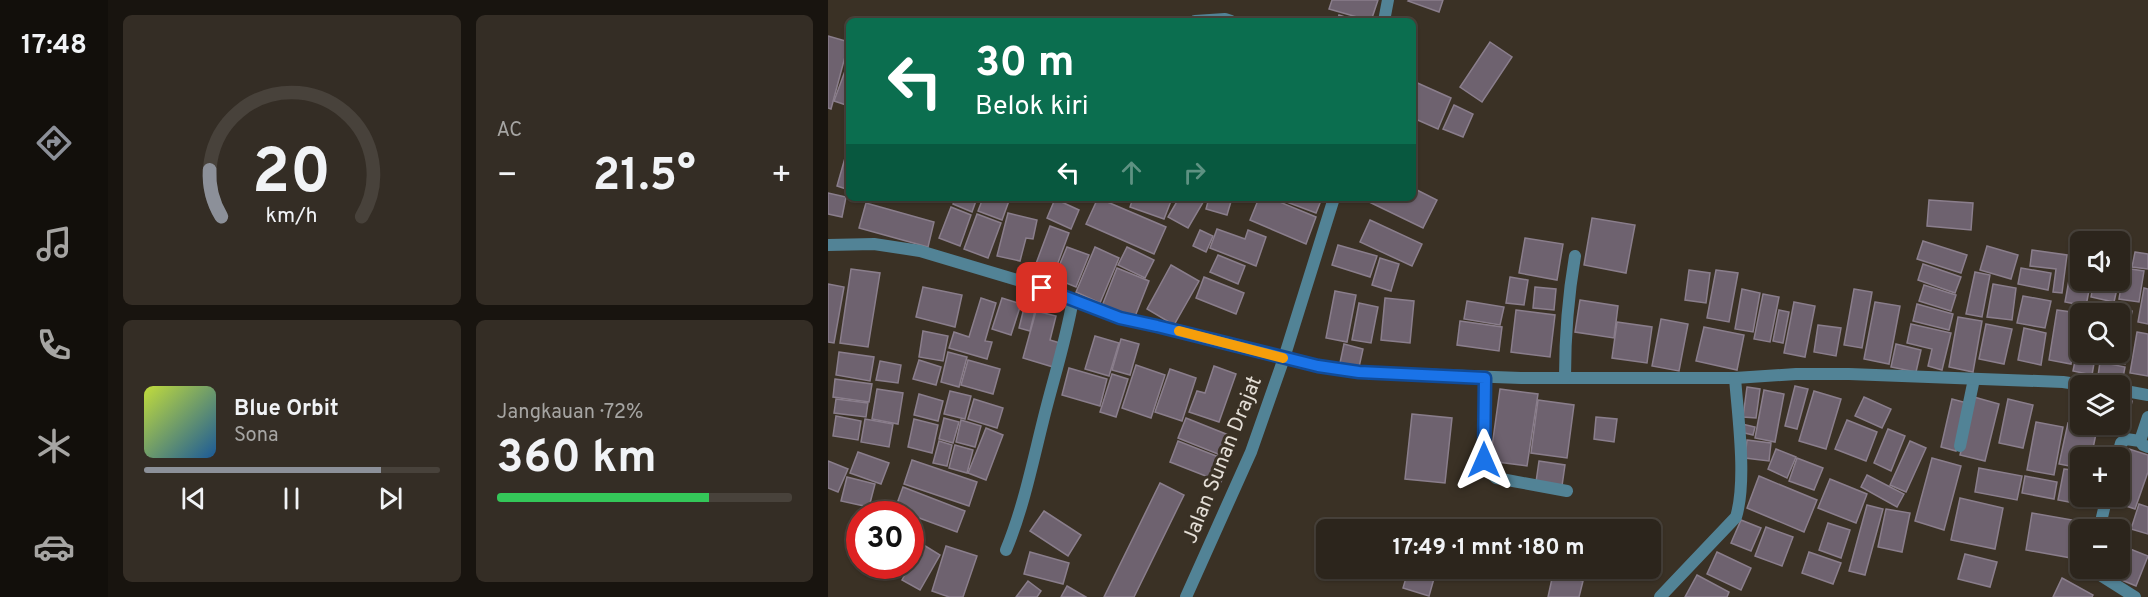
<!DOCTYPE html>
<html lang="id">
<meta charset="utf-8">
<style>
body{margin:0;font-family:Overpass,sans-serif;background:#342d25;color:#f1f3f6;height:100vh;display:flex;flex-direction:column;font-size:22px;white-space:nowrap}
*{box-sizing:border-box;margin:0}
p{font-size:20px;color:#a6a5a3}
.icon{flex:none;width:33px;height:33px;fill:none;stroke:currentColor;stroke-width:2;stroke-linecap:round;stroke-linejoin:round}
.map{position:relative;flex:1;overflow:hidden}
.side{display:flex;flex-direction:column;gap:15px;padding:15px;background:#18140f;width:720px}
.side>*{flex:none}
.banner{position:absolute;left:18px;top:18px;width:570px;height:183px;border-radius:9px;box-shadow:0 2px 4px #0004,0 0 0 2px #48423b;background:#0b6e4f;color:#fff;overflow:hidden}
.tools{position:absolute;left:1242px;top:231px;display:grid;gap:12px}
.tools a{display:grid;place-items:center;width:60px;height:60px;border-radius:9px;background:#2c251c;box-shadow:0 2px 4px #0004,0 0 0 2px #48423b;font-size:30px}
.speed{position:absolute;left:18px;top:501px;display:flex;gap:12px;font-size:30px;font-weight:700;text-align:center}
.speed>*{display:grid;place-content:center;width:78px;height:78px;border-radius:50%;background:#2c251c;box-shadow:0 2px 4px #0004,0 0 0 2px #48423b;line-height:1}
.speed .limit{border:9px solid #d22;background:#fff;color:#111}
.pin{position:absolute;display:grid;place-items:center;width:51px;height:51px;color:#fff;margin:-26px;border-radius:12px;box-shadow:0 3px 9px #0006}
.me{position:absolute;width:66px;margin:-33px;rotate:0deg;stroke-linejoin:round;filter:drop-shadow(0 0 4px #0008)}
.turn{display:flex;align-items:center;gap:21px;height:126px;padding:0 30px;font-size:27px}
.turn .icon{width:78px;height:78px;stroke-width:2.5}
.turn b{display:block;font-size:42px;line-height:51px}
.lanes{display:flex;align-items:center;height:57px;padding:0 30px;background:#0003;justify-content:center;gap:30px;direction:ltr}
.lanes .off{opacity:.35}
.big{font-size:45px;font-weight:700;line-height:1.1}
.side .tile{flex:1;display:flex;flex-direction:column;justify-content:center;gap:9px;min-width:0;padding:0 21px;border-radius:9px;background:#342d25}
.side .dial{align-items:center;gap:0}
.dial svg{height:156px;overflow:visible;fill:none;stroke:#48423b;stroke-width:7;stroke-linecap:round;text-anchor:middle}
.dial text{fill:#f1f3f6;stroke:none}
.song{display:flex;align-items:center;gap:18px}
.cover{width:72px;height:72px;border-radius:9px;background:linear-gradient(135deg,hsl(70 70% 55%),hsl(210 70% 35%))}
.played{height:6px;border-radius:3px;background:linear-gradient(90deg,#8c9099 80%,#48423b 80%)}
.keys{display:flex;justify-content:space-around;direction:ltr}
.heat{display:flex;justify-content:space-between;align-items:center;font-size:33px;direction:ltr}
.charge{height:9px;border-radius:4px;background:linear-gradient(90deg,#34c759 72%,#48423b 0)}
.side .tiles{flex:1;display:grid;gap:15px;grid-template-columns:repeat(2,1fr)}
.trip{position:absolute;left:488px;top:519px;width:345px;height:60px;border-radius:9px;background:#2c251c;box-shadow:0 2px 4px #0004,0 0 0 2px #48423b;font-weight:700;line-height:60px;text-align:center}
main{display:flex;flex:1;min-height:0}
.tab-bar{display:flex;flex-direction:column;width:108px;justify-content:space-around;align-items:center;background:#120f0b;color:#a6a5a3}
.tab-bar .icon{width:42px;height:42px}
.tab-bar .current{color:#8c9099}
.tab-bar b{font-size:27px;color:#f1f3f6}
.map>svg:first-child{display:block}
.building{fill:#6e626f;stroke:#8a7e8c;stroke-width:1.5}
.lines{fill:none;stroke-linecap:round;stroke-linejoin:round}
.lane{stroke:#528396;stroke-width:12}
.street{stroke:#528396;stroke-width:12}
.route-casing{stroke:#114b97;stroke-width:15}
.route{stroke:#1a73e8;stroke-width:10}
.slow{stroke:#f59e0b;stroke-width:10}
.labels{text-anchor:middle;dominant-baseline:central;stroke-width:6;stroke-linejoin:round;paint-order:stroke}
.street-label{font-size:21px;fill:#e4ded6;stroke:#3a3125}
</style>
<main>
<nav class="tab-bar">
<b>17:48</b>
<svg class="icon current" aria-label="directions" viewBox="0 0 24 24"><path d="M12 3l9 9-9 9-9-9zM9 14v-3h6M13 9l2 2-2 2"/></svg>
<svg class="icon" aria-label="music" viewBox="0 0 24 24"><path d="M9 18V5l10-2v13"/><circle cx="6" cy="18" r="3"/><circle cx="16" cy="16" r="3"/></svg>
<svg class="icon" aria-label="phone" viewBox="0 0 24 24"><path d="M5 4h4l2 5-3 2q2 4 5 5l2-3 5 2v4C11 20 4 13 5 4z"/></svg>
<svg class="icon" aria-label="climate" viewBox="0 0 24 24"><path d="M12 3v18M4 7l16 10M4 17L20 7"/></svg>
<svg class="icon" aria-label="car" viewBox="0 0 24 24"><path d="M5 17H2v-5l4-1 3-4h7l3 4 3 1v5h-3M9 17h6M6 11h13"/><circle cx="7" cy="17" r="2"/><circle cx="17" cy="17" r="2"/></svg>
</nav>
<section class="side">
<div class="tiles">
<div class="tile dial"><svg viewBox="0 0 100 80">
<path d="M14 69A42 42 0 1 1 86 69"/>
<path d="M14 69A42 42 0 0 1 8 45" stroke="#8c9099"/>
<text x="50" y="56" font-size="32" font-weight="700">20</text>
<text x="50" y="72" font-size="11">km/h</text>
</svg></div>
<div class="tile"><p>AC</p>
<div class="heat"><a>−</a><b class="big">21.5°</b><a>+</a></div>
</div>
<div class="tile">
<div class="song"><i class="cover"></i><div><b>Blue Orbit</b><p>Sona</p></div></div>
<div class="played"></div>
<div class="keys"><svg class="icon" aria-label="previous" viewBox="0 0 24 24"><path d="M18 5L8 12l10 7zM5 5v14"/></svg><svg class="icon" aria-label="pause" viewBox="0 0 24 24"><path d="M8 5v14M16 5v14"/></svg><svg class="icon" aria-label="next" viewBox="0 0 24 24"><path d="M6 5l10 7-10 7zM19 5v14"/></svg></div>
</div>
<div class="tile"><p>Jangkauan · 72%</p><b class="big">360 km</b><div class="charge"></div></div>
</div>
</section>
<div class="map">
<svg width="1320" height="597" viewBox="0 0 1320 597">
<rect width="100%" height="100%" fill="#3a3125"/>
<!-- building -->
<g class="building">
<path d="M504,0H550L543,21L501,9Z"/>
<path d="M581,0H615L611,12L580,1Z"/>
<path d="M511,15L529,21H509Z"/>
<path d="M0,36L21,42L3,109L0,108Z"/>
<path d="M662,42L684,57L654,102L632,87Z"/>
<path d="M21,60V106L6,101Z"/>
<path d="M585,81L623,98L610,129L585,118Z"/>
<path d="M626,105L645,114L635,137L615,129Z"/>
<path d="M21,144V190L9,186Z"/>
<path d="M585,188L609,200L595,228L533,198H585Z"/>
<path d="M0,193L18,197L14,217L0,214Z"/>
<path d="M127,198H149L144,212L125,204Z"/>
<path d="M155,198H182L174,220L150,211Z"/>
<path d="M270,198L338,227L326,254L258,224Z"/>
<path d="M305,198H335L343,201L336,219L302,207Z"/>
<path d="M351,198L377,199L360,228L340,217Z"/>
<path d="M381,198H404L399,215L378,209Z"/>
<path d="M431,198H442L488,217L478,244L422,220Z"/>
<path d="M448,198H494L488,213Z"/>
<path d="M227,199L251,210L243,229L219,218Z"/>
<path d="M1101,200L1145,203L1143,230L1099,226Z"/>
<path d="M38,203L106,222L100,247L31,228Z"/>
<path d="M123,207L143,215L132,246L111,238Z"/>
<path d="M180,213L209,220L205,239L198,238L192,261L169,256Z"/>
<path d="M149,214L173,223L160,258L136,249Z"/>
<path d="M764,218L807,225L798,273L756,265Z"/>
<path d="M542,220L594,244L584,266L532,242Z"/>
<path d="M222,226L241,233L225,276L206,269Z"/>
<path d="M389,229L417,239L420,230L438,237L428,266L382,248Z"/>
<path d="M372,230L385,236L378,252L365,246Z"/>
<path d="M1245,234L1276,239V242H1252V256L1242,254Z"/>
<path d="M697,238L735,244L729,280L691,273Z"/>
<path d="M1095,241L1139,255L1133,273L1089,259Z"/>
<path d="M510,245L549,256L542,277L504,265Z"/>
<path d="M1159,246L1190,255L1183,279L1152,270Z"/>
<path d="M239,247L261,255L248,287L226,278Z"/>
<path d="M267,247L291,258L272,303L248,292Z"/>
<path d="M299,247L326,260L317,278L290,265Z"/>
<path d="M1204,250L1239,255L1234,293L1225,292L1228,269L1202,266Z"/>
<path d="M1307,252L1320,254V269L1304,267Z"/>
<path d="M390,255L417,266L410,284L382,272Z"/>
<path d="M552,258L571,264L563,291L544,285Z"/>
<path d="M1245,258L1252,260V280H1263L1258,306L1237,302Z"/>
<path d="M1095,264L1133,277L1127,293L1090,280Z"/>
<path d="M343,265L371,281L346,325L319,309Z"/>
<path d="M289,268L321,281L306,319L274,306Z"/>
<path d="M1193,268L1223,273L1220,290L1190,284Z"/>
<path d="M1296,268L1316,271L1311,302L1291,299Z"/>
<path d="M23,269L52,273L40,347L12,343Z"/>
<path d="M861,270L882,273L878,303L857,300Z"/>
<path d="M888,270L910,273L901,322L879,318Z"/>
<path d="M1147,272L1162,275L1154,317L1138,314Z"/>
<path d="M376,277L416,293L408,314L368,298Z"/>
<path d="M682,277L700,280L696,305L678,303Z"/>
<path d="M1266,280H1291L1286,302L1263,297Z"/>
<path d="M0,284L16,287L6,343L0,342Z"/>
<path d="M1165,284L1188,288L1184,320L1159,317Z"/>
<path d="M1096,285L1128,295L1123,311L1091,301Z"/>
<path d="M95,287L134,295L127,327L88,317Z"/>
<path d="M707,287L728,289L726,310L705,308Z"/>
<path d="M1316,288L1320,289V324L1310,322Z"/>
<path d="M914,289L932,293L925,332L907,329Z"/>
<path d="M1026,289L1044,292L1034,348L1016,345Z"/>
<path d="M507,291L528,295L519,342L498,338Z"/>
<path d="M935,294L951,297L942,342L926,339Z"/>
<path d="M1195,296L1223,301L1217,328L1189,323Z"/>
<path d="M153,298L168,303L157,341L164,342L159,359L121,348L126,332L141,337Z"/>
<path d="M174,298L193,304L183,335L164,329Z"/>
<path d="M557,298L586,301L582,343L553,340Z"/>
<path d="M198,300L209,303L202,331L191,328Z"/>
<path d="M752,300L790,306L786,338L747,332Z"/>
<path d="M639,301L676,307L672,325L636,319Z"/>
<path d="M966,302L987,306L977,357L956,353Z"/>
<path d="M1047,302L1072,306L1061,364L1036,359Z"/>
<path d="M531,303L550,307L543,343L524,340Z"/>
<path d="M1089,304L1125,314L1121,330L1085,321Z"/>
<path d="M1285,307L1304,311L1299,337L1292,336V314H1283Z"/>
<path d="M688,310L727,315L722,357L683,352Z"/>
<path d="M951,310L961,312L955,343L945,341Z"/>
<path d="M1229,310L1251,313L1243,364L1221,360Z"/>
<path d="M208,311L228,316L222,340L232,343L225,367L195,358Z"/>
<path d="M1130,317L1154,321L1145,372L1121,367Z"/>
<path d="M833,319L860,324L851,371L824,366Z"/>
<path d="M632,321L674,327L671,351L629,345Z"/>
<path d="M789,322L824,327L819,363L784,358Z"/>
<path d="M1083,324L1123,333L1114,370L1100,366L1104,349L1079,343Z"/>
<path d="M1158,324L1184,329L1176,364L1151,359Z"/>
<path d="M990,325L1013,328L1008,356L986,352Z"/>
<path d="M876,327L916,335L909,370L868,361Z"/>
<path d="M1196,328L1218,333L1213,365L1190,360Z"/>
<path d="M95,331L120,336L115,361L91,357Z"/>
<path d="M1309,332L1320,334V376L1302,373Z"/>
<path d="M267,336L291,343L281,376L257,369Z"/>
<path d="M1252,336V352H1268L1264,375L1245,371Z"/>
<path d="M293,339L311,344L302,375L284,370Z"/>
<path d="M1292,340L1301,342L1297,364L1270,360L1272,352H1292Z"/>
<path d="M516,344L535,349L531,367L512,363Z"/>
<path d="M1068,344L1093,350L1088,372L1063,367Z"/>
<path d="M11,352L46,357L42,381L8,375Z"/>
<path d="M120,352L139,357L131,387L113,382Z"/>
<path d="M91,360L113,367L108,385L85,379Z"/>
<path d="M140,360L172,369L165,394L133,385Z"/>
<path d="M52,361L73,365L70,383L48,380Z"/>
<path d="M1272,362L1297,367L1293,388L1292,386L1269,383Z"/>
<path d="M308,365L337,375L323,418L294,408Z"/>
<path d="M386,366L408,374L391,422L361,412L369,391L377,393Z"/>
<path d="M241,368L279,379L272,406L234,395Z"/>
<path d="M342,369L368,378L354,421L327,412Z"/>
<path d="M284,374L300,379L288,417L272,412Z"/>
<path d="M7,379L44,384L41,402L5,397Z"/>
<path d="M967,386L980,389L969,429L957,426Z"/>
<path d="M919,387L932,389L928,418L915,417Z"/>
<path d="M49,389L75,393L70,424L44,419Z"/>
<path d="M672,389L710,394L699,466L662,461Z"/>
<path d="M936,390L956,394L947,442L927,438Z"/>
<path d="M122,391L143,396L137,419L116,414Z"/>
<path d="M986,391L1013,399L998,449L971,441Z"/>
<path d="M91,394L115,401L110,421L86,415Z"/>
<path d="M1036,397L1063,409L1054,428L1027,416Z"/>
<path d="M1146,397L1171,404L1157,461L1132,455Z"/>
<path d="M8,399L40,403L38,417L6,413Z"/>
<path d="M146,399L175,408L169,428L140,419Z"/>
<path d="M1124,399L1139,403L1128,451L1113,447Z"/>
<path d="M1180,399L1205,405L1195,448L1171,443Z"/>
<path d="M1292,399L1304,401L1297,434L1272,429L1273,424H1292Z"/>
<path d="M710,400L746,405L739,458L703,453Z"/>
<path d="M584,414L624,418L617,483L577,479Z"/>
<path d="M8,416L33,421L30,440L5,436Z"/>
<path d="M768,417L789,419L786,442L766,439Z"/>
<path d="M116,418L131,422L125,443L111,439Z"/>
<path d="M358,418L403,436L395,456L350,438Z"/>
<path d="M37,419L65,424L61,447L33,442Z"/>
<path d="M86,419L110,425L104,453L80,447Z"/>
<path d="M133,420L153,426L147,447L128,442Z"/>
<path d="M1019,420L1049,432L1038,461L1007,449Z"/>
<path d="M1208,422L1235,427L1226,475L1199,470Z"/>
<path d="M1240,423L1269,429L1263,458H1252V468L1231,464Z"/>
<path d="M914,424L927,427L925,435L912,432Z"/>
<path d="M158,428L175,435L158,480L140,473Z"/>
<path d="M1060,429L1077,436L1063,471L1046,463Z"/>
<path d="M919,440L943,443L941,461L917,458Z"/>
<path d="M111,441L124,445L119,466L105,463Z"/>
<path d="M350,441L401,461L393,482L342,462Z"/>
<path d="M1082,441L1098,448L1078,492L1062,485Z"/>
<path d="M127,445L145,450L139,473L121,468Z"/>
<path d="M948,449L968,457L959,478L940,469Z"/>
<path d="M1301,449L1320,455V472L1307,509L1283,501L1285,496H1292V477Z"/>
<path d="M30,452L61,463L53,484L22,473Z"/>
<path d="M969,458L995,468L986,490L961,481Z"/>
<path d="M1104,458L1133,466L1116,530L1087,521Z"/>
<path d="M84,460L149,482L141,506L76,484Z"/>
<path d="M0,461L20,469L10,492L0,488Z"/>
<path d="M711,461L737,465L734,486L708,482Z"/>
<path d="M1151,468L1194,476L1189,500L1147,492Z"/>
<path d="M1236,469L1252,471V496H1258L1257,505L1230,500Z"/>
<path d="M1039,475L1076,494L1069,507L1033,487Z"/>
<path d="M931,476L989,500L976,532L919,508Z"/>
<path d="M1197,476L1229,482L1226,499L1194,493Z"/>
<path d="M19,477L47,484L41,507L13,501Z"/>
<path d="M1002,479L1039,494L1028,523L990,508Z"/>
<path d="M332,483L356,495L306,597H276Z"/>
<path d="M75,487L137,511L129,532L67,509Z"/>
<path d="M1132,498L1175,508L1167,549L1123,540Z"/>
<path d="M1311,504L1320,507V534L1303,529Z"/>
<path d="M1039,505L1055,509L1037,575L1021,571Z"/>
<path d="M1058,509L1082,513L1074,552L1050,547Z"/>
<path d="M216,511L253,535L240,556L202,531Z"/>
<path d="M1204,513L1256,522L1255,530H1252L1249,559L1198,550Z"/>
<path d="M913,520L933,528L923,551L903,543Z"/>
<path d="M1000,523L1022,530L1013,558L991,550Z"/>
<path d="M938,527L965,537L954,566L927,556Z"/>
<path d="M94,544L112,555L92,590L74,580Z"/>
<path d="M1292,545L1320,556L1308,586L1274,572L1275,568H1292Z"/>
<path d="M118,546L149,556L135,597H121L104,591Z"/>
<path d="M202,552L241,563L235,584L196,574Z"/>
<path d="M889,552L923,568L913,590L879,574Z"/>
<path d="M981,552L1013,563L1005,584L974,573Z"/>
<path d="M1137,554L1169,562L1162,587L1130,579Z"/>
<path d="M581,568H609L601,596L575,588Z"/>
<path d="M726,568H759L757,576Z"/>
<path d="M725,574L755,581L751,597H720Z"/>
<path d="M869,575L901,592L899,597H857Z"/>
<path d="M1234,578L1265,595L1264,597H1225Z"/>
<path d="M200,581L213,591L209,597H188Z"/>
<path d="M239,586L258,597H233Z"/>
</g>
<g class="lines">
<!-- lane -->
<g class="lane">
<path d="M1312,441L1320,417"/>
<path d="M1132,446L1146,379"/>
<path d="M1289,458L1293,443L1298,439L1312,441L1315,445L1320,447"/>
<path d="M1271,530L1279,496"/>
<path d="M1261,568L1307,597"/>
</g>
<!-- street -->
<g class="street">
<path d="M367,21L397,19L403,21"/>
<path d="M556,21L560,0"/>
<path d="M0,245L46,244L92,251L199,283L293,318L329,326L490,366L531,372L693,378H907L968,374H1021L1235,382L1262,386"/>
<path d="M657,377L656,460L661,471L668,478L739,491"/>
<path d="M737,377C737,336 740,297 747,256"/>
<path d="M1292,390L1320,395"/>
<path d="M178,550C195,509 204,465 215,421C225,380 238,341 245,299"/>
<path d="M358,597L423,452L456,358L506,198"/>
<path d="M832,597L908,517C919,481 910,417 907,378"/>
</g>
</g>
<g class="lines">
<!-- route casing -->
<g class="route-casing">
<path id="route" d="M214,288L292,318L329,326L490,366L531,372L657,378L656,460"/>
</g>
<!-- route -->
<use href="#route" class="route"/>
<!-- slow -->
<path class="slow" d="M351,331L455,358"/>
</g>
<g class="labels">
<!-- street labels -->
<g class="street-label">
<text transform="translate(395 460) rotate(-68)">Jalan Sunan Drajat</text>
</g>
</g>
</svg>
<div class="tools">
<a><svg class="icon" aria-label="sound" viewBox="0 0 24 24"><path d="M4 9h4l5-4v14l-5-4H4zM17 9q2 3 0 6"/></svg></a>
<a><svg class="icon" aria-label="search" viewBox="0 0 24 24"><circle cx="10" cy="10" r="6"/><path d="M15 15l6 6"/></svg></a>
<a><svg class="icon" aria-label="layers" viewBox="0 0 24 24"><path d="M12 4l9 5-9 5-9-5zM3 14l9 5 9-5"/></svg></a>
<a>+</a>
<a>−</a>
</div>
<div class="speed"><div class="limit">30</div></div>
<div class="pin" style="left:214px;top:288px;background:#d93025"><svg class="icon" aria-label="arrive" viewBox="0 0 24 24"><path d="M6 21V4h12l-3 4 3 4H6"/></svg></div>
<svg class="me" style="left:656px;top:460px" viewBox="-20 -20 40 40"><path d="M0-17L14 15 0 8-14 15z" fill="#1a73e8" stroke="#fff" stroke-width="4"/></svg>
<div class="trip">17:49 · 1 mnt · 180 m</div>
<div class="banner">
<div class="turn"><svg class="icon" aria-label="left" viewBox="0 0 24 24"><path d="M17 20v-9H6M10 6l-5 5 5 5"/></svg><div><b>30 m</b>Belok kiri</div></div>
<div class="lanes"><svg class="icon" aria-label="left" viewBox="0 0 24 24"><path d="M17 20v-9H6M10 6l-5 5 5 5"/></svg><svg class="icon off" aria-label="ahead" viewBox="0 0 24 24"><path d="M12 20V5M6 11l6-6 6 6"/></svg><svg class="icon off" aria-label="right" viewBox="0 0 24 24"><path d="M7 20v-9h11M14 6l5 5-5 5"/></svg></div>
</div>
</div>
</main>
